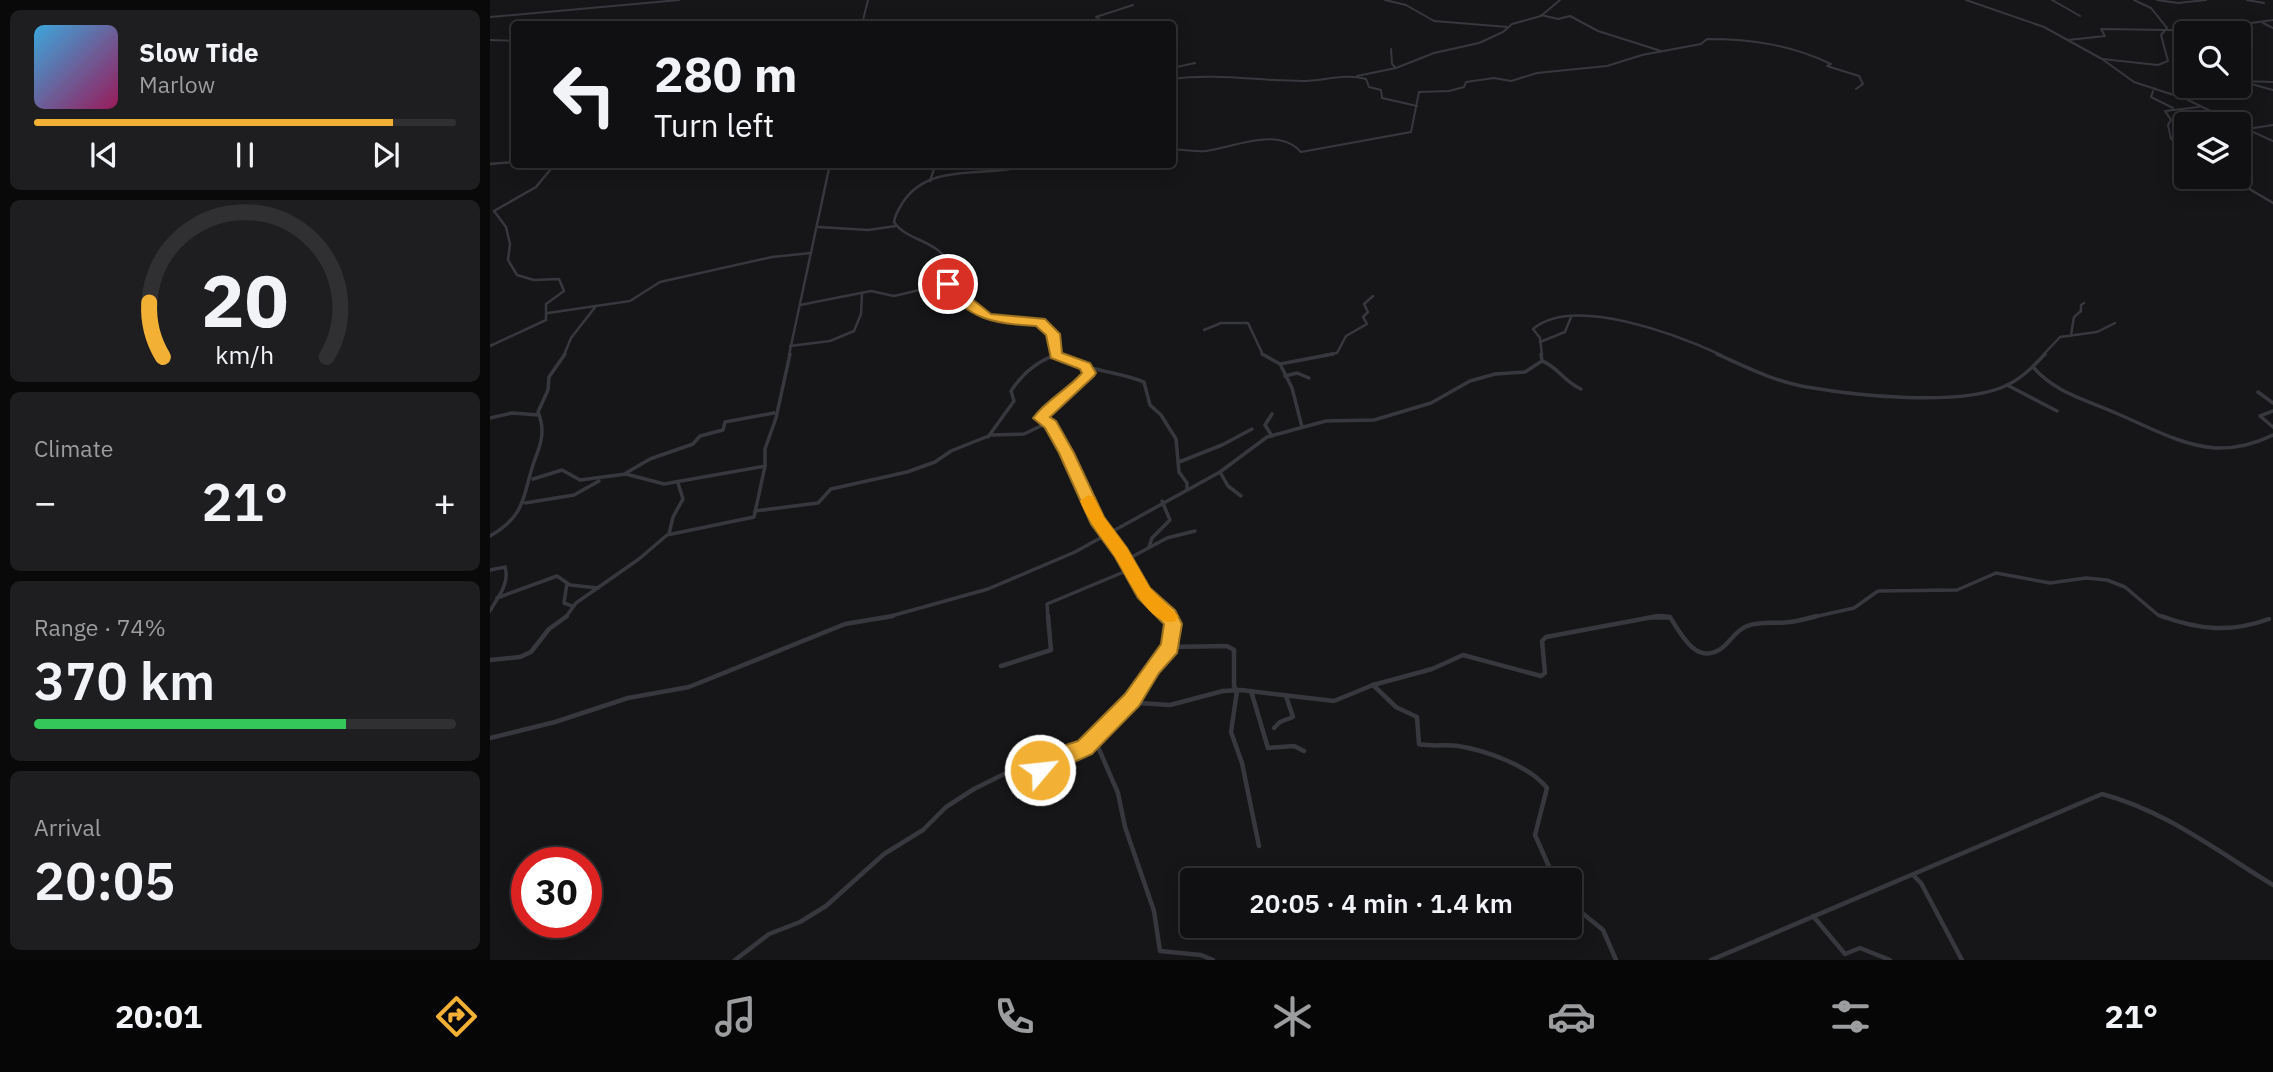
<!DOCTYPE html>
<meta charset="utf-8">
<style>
body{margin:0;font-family:"IBM Plex Sans",sans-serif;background:#1e1e20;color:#f1f3f6;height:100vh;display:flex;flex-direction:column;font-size:26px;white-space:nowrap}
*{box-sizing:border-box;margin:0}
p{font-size:23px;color:#9c9d9f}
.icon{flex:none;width:38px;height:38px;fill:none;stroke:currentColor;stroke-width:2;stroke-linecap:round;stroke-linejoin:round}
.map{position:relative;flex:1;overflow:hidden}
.panel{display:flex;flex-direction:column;gap:10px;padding:10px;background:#09090a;width:490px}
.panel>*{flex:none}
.hud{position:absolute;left:21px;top:21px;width:665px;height:147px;border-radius:7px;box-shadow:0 4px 18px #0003,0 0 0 2px #303032;background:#101012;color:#f1f3f6;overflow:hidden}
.buttons{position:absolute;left:1684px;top:21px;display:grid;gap:14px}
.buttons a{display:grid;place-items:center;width:77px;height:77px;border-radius:7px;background:#101012;box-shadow:0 4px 18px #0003,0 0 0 2px #303032;font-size:35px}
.speed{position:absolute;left:21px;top:847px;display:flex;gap:14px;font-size:35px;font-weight:700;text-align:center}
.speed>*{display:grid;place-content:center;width:91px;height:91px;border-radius:50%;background:#101012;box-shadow:0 4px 18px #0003,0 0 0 2px #303032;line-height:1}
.speed .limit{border:10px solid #d22;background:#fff;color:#111}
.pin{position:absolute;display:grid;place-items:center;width:60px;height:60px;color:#fff;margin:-30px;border:4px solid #fff;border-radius:50%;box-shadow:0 2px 7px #0007}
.me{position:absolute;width:77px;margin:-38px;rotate:62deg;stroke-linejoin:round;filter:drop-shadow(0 0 5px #0008)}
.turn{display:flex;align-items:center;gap:24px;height:147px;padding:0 28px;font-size:32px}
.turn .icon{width:91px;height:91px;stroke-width:2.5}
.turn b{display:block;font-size:49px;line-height:60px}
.big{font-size:52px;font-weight:600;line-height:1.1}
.panel .tile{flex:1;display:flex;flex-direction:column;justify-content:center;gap:10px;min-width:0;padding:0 24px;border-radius:10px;background:#1e1e20}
.panel .dial{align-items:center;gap:0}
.dial svg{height:182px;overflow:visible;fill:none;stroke:#303032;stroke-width:7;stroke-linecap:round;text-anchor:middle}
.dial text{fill:#f1f3f6;stroke:none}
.song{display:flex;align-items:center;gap:21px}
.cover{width:84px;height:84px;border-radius:10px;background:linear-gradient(135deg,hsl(200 70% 55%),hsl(330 70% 35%))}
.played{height:7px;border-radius:4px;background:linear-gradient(90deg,#f2b134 85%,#303032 85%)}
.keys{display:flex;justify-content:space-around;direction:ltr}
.heat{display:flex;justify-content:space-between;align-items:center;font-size:38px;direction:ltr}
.charge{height:10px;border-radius:5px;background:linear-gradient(90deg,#34c759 74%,#303032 0)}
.trip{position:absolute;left:690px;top:868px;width:402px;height:70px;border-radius:7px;background:#101012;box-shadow:0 4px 18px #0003,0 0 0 2px #303032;font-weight:600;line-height:70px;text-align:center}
.tabs{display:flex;height:112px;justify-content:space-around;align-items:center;background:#060607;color:#9c9d9f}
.tabs .icon{width:49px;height:49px}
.tabs .active{color:#f2b134}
.tabs b{font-size:32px;color:#f1f3f6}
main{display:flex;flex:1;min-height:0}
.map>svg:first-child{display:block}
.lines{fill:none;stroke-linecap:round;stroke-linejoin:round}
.minor-far3{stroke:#37383d;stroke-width:2}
.minor-far2{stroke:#37383d;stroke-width:2.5}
.minor-far1{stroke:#37383d;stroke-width:3.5}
.minor{stroke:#37383d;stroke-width:4.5}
.route{fill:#f2b134;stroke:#9d7322;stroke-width:2}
.slow{fill:#f59e0b}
</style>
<main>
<section class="panel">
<div class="tile">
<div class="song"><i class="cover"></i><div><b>Slow Tide</b><p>Marlow</p></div></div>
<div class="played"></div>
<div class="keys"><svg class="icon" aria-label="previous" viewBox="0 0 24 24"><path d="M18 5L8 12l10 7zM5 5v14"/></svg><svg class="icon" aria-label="pause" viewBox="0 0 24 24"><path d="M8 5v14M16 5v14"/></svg><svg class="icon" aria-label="next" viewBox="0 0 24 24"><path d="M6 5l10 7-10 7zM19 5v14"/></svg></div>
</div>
<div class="tile dial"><svg viewBox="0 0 100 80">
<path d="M14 69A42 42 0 1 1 86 69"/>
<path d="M14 69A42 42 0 0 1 8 45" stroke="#f2b134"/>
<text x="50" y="56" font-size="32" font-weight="700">20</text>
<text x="50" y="72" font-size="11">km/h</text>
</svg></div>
<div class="tile"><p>Climate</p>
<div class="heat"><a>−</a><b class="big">21°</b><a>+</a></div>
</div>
<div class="tile"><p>Range · 74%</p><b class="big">370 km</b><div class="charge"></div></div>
<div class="tile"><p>Arrival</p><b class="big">20:05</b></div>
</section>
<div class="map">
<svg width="1783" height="960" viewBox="0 0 1783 960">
<rect width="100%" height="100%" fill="#161618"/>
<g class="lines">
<!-- minor-far3 -->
<g class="minor-far3">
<path d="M895,0L916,5L944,21L1018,27"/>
<path d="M1476,0L1554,27L1612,59L1644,82L1696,99L1747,124"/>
<path d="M1562,0L1590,16"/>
<path d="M1667,0L1688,3L1716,0"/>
<path d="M1757,0L1774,3"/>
<path d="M1051,15L1068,19L1080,16L1108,31L1171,51"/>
<path d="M0,17L189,0"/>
<path d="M1773,23L1783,28"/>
<path d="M372,24L378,0"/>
<path d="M604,24L612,21L606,17L643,5"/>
<path d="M0,40L24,41"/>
<path d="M1578,40L1615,36L1611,29L1737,31L1754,24L1783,20"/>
<path d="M901,49L902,64L906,68"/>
<path d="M1612,59L1668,65L1678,61L1671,35L1677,28L1661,8L1644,0"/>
<path d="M682,68L705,63"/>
<path d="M867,76L906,68L944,53L989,43L1013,32L1022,24L1051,16L1070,0"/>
<path d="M682,79C726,73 768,81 812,81C833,81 855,73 876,79L879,87L891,90L892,98L927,106"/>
<path d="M1748,81L1783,82"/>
<path d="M1761,84L1783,90"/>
<path d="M1663,91L1661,97L1683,108"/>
<path d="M1696,99L1709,94L1716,86"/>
<path d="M1748,125L1783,141"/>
<path d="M1757,129L1783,125"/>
<path d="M682,149C693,150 705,152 716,151C745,147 788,126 811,152L921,132L929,92L959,91L974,87L976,82L1004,78L1021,81L1047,73L1117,66L1152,55L1211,44L1217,39C1262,39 1301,45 1341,64L1337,66L1369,76L1373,84L1366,89"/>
<path d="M1696,150L1681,139L1678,125L1681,120L1675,111L1709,107"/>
</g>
<!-- minor-far2 -->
<g class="minor-far2">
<path d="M0,164L24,162"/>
<path d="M537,164C501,180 442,159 413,202C409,209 405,214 404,222C416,241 451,241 458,264C460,270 459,280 460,287L500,318L548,321L563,334L566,355"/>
<path d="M1739,177L1783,203"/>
<path d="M440,181L444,169L460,167L461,164"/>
<path d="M328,227L378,230L406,226"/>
<path d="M310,305L381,291L404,296L434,289L465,293"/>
<path d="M58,313L140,301L170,282L282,257L321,253"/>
<path d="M714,330L731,323H758L773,355"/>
<path d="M1581,335L1584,317L1591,311V305L1594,303"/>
<path d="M1050,342L1075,332L1081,317"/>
<path d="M0,346L56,320V304L74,291L69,279L44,280L27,275L18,260L20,244L16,227L4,211L46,187L65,164"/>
<path d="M300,346L340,341L364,331L371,314L372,294"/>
<path d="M74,355L81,338L106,306"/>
<path d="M299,355L340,164"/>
<path d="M834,355L847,353L856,336L877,324L873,317L878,312L874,304L883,296"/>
<path d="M1052,355L1050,338L1043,329C1083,294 1190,336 1231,355"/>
<path d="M1553,355L1570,337L1607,332L1625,323"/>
</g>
<!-- minor-far1 -->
<g class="minor-far1">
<path d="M565,354C591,371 626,370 654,382L660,405L671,415L686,439L689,472L697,483V489"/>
<path d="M772,354L790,364L802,388L812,427"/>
<path d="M1227,354C1256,367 1286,382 1317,387C1368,396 1467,406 1513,387C1530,380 1543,367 1555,354"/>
<path d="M1052,361C1067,366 1074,382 1091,389"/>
<path d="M790,364L843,354"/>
<path d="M595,366L599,373L551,418L562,426L607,520L631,552L654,593L680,618"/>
<path d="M1543,367C1565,393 1597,400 1628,414C1659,427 1690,445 1725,448C1746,449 1764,444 1783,435"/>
<path d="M795,376L807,373L819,378"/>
<path d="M1517,385L1567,411"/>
<path d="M1768,392L1783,403"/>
<path d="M1783,411L1770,416L1783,427"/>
<path d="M782,414L775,425L782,436"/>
<path d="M0,418L22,413L49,415"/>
<path d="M498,437L524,401L521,391C532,374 546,362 565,355"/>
<path d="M689,462L732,445L762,429"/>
<path d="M730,472L738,486L751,496"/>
<path d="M136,473L160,459L203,444L210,436L233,430L235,422L284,413"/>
<path d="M43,479L72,470L90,480L136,474L174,484L275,466"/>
<path d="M35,503L84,495L109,481"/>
<path d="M265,511L328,503L341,489L417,472L445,462L461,451L501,435L534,434L557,423"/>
<path d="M179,534L183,517L193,499L188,483"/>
<path d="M0,536C38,514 32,495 45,459C52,442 55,429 48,412L58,390L59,377L75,354"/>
<path d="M659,547L662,538L680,520L672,501"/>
<path d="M636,560L677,538L705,531"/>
<path d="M0,570L15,567C20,583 8,597 0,611"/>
<path d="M77,583L74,603L82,606"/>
<path d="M7,598L67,576L80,585L108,588"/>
<path d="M75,618L86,603L149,559L177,535L264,517L275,466V449L286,418L300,354"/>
<path d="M394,618L498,589L585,552L730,472L777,437L836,421L884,420L941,403L980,381L1005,374L1035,372L1052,361L1051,354"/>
<path d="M558,618L557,604L641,569"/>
<path d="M1159,618H1181"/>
<path d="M1319,618L1364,608L1388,591L1467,590L1506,573L1560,583L1596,578L1617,580L1635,587L1668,615L1676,618"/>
</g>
<!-- minor -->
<g class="minor">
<path d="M1171,616L1180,617C1192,636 1207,666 1232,648C1241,641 1245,631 1257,626C1269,621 1287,624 1300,622C1309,621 1318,618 1327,616"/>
<path d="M1671,616C1710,630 1740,633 1779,619"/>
<path d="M680,647L737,646L744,650V686L747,691L741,732L752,763L769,846"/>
<path d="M0,660L30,657L41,652L59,629L77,616"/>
<path d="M511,666L561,650L558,616"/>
<path d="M883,685L906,707L927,717L929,744C942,747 955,744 968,746C995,750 1040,766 1057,788L1045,835L1065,880"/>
<path d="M761,691L778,748L804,746L814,751"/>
<path d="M636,706L649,703L680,705L733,691L751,690L844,701L883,685L942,669L973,655L1051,676L1055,673L1052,641L1056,637L1168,616"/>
<path d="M784,728L790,722L803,717L796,696"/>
<path d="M0,738L65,722L138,698L199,687L355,624L403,616"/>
<path d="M605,740L628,793L635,827L664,911L670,951L711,955L723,960"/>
<path d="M519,771L531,796L538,798L545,790L557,761"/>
<path d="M1423,875L1431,883L1472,960"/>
<path d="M1080,903L1113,930L1126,960"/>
<path d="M1323,916L1355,954L1370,948L1400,960"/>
<path d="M245,960L279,934L310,922L336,906L394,854L433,830L456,807L484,789L534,764L582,754L595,747L642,700L663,668L679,650L683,638L682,620L678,616"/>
<path d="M1221,960L1612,794C1676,811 1727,851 1783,885"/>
</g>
</g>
<!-- route -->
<path class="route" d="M458,280L501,314L555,319L570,334L572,353L600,363L606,373L604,376L560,417L566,421L584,453L614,517L637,548L660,588L685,610L692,624L687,653L669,673L649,706L602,754L582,763L565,767L557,777L550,780L543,777L540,770L551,753L588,741L635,694L671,644L674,624L648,598L625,557L601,524L569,453L555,428L543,418C556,400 577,390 592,373L590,369L561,358L556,335L546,326C505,324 478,320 452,284Z"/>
<!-- slow -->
<path class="slow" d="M598,495L604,497L614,517L637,548L660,588L688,616L686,621C660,630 636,574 625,557C613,538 599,523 590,501Z"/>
</svg>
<div class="buttons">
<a><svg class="icon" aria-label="search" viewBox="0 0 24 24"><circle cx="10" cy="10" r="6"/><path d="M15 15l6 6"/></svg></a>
<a><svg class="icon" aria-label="layers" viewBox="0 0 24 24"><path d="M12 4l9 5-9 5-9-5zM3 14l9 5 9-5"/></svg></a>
</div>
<div class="speed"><div class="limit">30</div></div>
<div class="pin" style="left:458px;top:284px;background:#d93025"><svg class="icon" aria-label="arrive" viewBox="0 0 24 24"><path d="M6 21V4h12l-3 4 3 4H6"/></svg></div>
<svg class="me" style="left:550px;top:770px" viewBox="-20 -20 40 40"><circle r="17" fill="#f2b134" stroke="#fff" stroke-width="3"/><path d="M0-11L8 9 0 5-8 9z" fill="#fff"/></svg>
<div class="trip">20:05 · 4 min · 1.4 km</div>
<div class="hud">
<div class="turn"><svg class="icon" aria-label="left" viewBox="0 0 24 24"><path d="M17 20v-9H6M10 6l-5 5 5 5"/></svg><div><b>280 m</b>Turn left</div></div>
</div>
</div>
</main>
<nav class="tabs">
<b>20:01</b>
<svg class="icon active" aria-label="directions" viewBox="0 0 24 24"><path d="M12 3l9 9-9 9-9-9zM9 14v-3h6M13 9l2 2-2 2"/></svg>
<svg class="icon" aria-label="music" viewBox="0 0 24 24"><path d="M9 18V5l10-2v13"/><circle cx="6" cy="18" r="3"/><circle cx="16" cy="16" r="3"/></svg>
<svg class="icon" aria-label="phone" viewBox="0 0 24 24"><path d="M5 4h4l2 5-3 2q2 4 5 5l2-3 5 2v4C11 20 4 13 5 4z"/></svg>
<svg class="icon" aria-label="climate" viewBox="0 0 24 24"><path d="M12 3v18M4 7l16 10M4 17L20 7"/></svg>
<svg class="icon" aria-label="car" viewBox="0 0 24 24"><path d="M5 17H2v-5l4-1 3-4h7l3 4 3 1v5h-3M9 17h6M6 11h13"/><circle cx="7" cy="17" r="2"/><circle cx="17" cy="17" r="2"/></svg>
<svg class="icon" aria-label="filters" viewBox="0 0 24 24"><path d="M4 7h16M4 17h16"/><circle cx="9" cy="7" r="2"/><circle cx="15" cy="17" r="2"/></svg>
<b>21°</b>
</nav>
